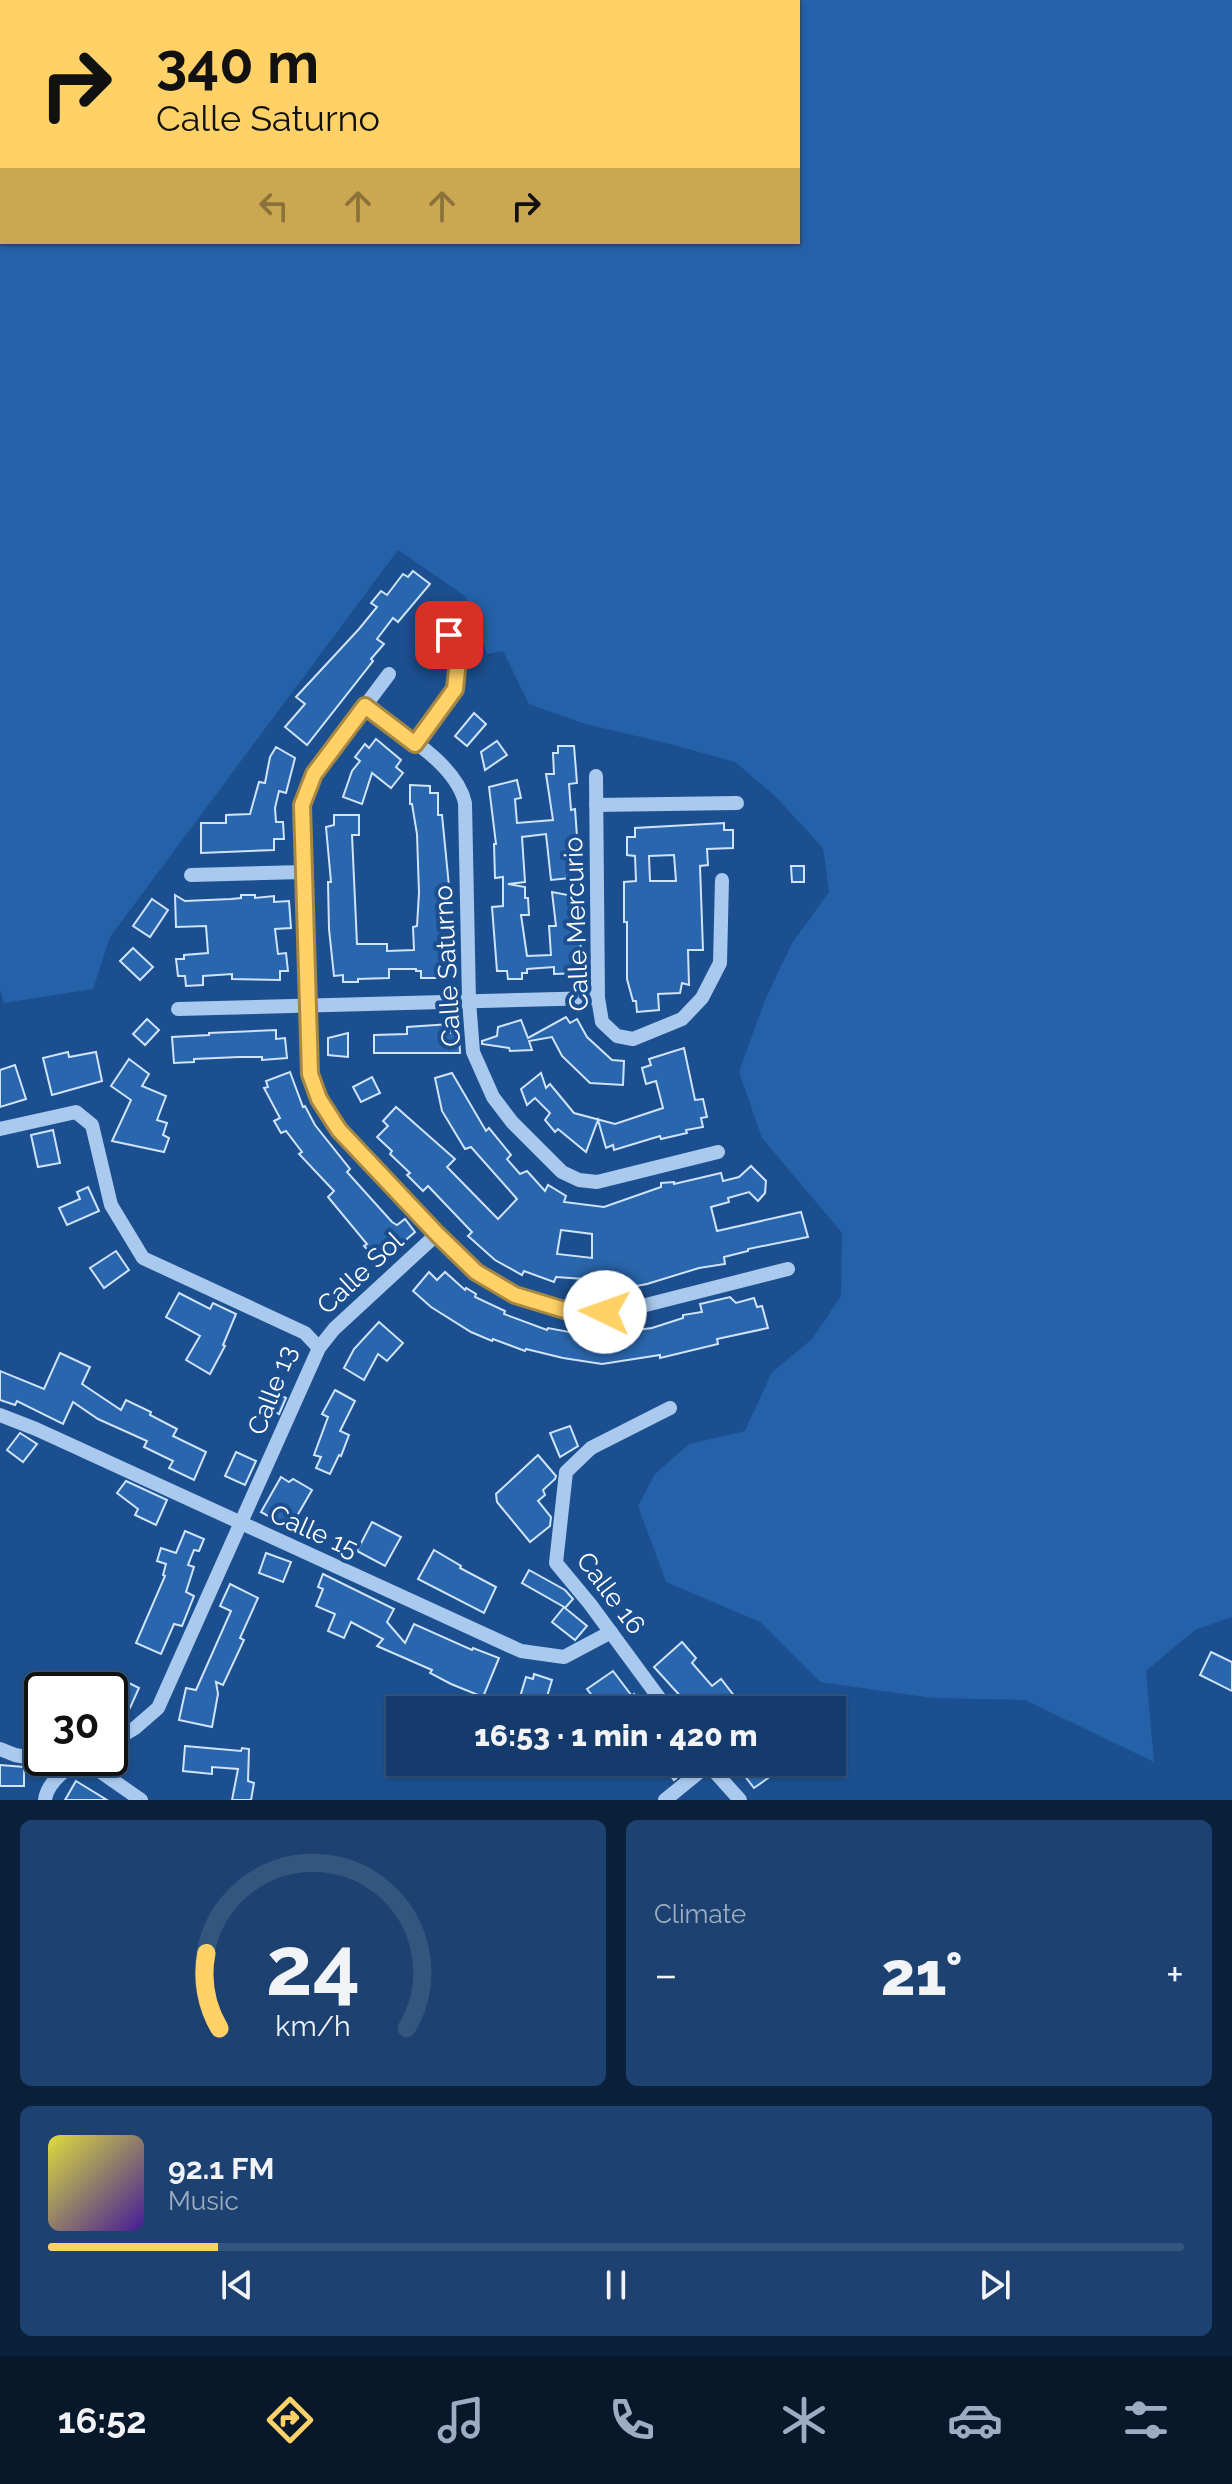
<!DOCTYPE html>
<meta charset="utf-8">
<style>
body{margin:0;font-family:Raleway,sans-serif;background:#1d4271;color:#f1f3f6;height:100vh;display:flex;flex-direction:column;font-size:30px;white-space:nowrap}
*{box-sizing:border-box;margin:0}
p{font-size:26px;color:#9dadc1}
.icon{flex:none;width:44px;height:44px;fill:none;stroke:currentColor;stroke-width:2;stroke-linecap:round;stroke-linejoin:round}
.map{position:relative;height:1800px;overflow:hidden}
.details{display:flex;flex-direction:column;gap:20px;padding:20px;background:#0b203b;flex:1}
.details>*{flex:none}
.guide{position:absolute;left:0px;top:0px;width:800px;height:244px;box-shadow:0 2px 6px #0004,0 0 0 2px #33557e;background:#ffd166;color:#111;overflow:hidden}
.speed{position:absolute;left:24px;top:1672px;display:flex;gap:16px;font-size:40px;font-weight:700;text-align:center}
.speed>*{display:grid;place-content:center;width:104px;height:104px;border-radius:50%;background:#143b6b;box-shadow:0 2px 6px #0004,0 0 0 2px #33557e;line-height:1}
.speed .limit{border:4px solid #111;border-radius:12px;background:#fff;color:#111}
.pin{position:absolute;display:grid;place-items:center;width:68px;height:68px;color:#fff;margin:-34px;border-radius:16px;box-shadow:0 4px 12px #0006}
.me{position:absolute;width:88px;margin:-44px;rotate:273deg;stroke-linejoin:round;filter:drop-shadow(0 0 6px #0008)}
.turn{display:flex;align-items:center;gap:28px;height:168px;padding:0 24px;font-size:36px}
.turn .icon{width:104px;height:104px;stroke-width:2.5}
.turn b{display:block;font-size:56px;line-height:68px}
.lanes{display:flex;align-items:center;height:76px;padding:0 24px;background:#0003;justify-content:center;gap:40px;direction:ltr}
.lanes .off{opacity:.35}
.big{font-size:60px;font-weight:800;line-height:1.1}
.details .tile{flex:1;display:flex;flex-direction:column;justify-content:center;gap:12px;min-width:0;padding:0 28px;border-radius:12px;background:#1d4271}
.details .dial{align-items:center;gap:0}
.dial svg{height:208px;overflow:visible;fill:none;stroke:#33557e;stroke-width:7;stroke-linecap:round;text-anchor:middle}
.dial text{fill:#f1f3f6;stroke:none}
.song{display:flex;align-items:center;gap:24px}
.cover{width:96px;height:96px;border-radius:12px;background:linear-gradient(135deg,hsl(60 70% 55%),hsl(260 70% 35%))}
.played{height:8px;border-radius:4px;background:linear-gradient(90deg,#ffd166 15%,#33557e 15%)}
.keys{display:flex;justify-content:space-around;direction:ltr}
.heat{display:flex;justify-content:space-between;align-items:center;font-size:44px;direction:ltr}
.details .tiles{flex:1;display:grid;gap:20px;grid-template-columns:1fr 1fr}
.tile:last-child{grid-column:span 2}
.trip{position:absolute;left:386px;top:1696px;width:460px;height:80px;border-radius:0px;background:#143b6b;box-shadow:0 2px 6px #0004,0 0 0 2px #33557e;font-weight:800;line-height:80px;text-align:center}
.tab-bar{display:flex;height:128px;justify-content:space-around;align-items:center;background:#08182b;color:#9dadc1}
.tab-bar .icon{width:56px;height:56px}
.tab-bar .active{color:#ffd166}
.tab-bar b{font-size:36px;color:#f1f3f6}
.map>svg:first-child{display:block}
.green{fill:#2461a8;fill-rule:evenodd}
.building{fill:#2a66ad;stroke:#cfe3fa;stroke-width:2;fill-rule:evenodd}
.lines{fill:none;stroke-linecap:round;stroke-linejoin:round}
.minor{stroke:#a9c9ee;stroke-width:14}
.route-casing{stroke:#a68842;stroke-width:20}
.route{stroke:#ffd166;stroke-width:14}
.labels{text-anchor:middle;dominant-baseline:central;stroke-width:8;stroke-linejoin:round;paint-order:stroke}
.street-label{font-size:26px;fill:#fff;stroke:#1b4f8f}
</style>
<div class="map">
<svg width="1232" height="1800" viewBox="0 0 1232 1800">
<rect width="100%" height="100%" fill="#1b4f8f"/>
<!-- green -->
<path class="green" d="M0,0H1232V1617L1195,1630L1146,1671L1154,1762L1025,1700L932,1698L820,1682L760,1622L666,1582L638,1506L655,1474L689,1444L745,1431L772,1372L812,1339L841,1296L842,1233L762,1138L739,1072L765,1000L792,943L829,892L823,848L776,797L735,762L670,744L585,724L529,704L503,651L487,654L465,596L398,550L110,937L93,989L4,1003L0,990ZM2,2H798V242H2Z"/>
<!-- building -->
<g class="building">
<path d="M413,571L430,584L398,622L393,618L377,639L384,644L371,659L373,661L307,745L285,727L305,704L296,697L359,629L377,607L371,603L381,591L387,595L403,574L408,577Z"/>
<path d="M474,713L486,724L467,746L455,736Z"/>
<path d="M376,739L401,760L396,767L403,773L391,788L372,773L362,804L343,797L352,771L360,761L355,757L365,744L369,748Z"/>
<path d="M497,741L507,755L485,770L481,752Z"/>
<path d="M558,746H574L577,783L569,784L571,810L575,809L580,877L551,880L546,834L522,837L525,882L508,884L525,887V898H528L529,915H521L527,956L551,955L549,926H556L552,892L578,897L582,973L554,974V967L527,969V973H522V979H508L507,971H497L492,907L503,906V877L495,878L494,844H496L489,787L517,780L521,798L515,799L517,823L553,820L546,774H554L553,753H558Z"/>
<path d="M276,747L295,758L286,793L279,791L275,808L276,822H283L284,839H274V850L201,853V823H226V815L250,814L259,782L265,783L270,757Z"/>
<path d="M410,785L430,786V793H438V815H442L452,917H448L447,970L438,971V978H421V971H416V969H389V978L358,979V982H343V975L334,976L329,929L328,882H331L326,827L334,825V815H359V835H352L357,944H387V951L414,950L413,927L417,926L419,893L417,834L412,804H410Z"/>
<path d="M724,823V830H733V848L707,849L708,865L700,866L703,950H688L689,985L682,983L680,993L658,994L659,1010L637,1012L636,1001H633L627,979V922H624V882L636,881L635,856L627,855V837H635V828ZM674,855L676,881H650L649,856Z"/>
<path d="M791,866H804V882H792Z"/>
<path d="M175,895L185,901L231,899L241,898V895H255V898L274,896V902L289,901L291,928L275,929L278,954L286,953L288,971H280V980L232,979V974L203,976V985L186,986L185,976H178L176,959H184V955L208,953L206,926L176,927Z"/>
<path d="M152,899L168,910L150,937L133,926Z"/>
<path d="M133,948L153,967L140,980L120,961Z"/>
<path d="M566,1017L570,1023L577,1019L587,1037L612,1060L624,1061L623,1085L590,1083L562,1056L552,1037L529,1041L532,1050L510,1051L509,1048L482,1044V1041L497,1036L498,1027L521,1020L528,1038Z"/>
<path d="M147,1019L159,1030L145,1045L133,1034Z"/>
<path d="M450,1024L451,1033H459L460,1053H374V1035L407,1034V1027Z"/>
<path d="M276,1030V1039L285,1038L287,1058L262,1060V1057H239L194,1059V1062L174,1063L172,1037L209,1035V1033Z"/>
<path d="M348,1033V1057L328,1055V1038Z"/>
<path d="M684,1048L695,1100L703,1099L707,1117L701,1118L703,1127L686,1130L687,1133L661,1139L660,1136L614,1150L613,1145L606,1148L598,1120L586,1152L558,1129L555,1132L545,1120L550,1113L535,1098L527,1105L521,1089L541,1073L546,1088L550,1084L574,1113L615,1124L663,1108L656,1081L646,1084L642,1068L651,1065L649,1059Z"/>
<path d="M68,1052L69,1057L96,1052L102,1081L52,1095L43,1058Z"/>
<path d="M129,1059L149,1074L142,1086L166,1096L157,1120L167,1123L163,1135L169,1138L164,1152L112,1141L131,1100L111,1086Z"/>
<path d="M15,1065L26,1099L0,1107V1070Z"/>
<path d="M290,1072L303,1107L305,1106L315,1125L350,1169L347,1172L392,1222L397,1225L405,1219L415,1232L379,1263L364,1246L367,1244L328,1197L334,1191L299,1154L302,1152L286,1131L281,1133L274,1121L280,1118L264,1088L268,1087L266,1081Z"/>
<path d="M452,1073L486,1131L489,1128L511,1155L507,1159L520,1174L527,1171L545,1191L548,1185L566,1196L564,1202L604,1207L661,1187V1183L674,1182V1184L721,1173L723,1181L739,1177L751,1166L766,1181L765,1193L758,1201L749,1192L728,1198L729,1202L711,1207L717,1231L801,1212L808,1237L748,1249V1251L724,1257L725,1264L699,1268L647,1284L599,1293L582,1291L584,1279L556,1277L554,1282L524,1271L522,1275L495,1260L468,1236L472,1232L428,1186L423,1191L407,1175L410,1173L390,1154L392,1151L377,1137L388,1126L383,1121L396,1107L455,1159L447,1167L498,1219L517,1199L471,1147L465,1149L442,1111L435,1078ZM561,1230L592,1234V1258L557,1254Z"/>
<path d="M372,1077L380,1093L361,1102L353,1087Z"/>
<path d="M53,1130L60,1163L38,1167L31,1135Z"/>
<path d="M88,1187L99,1211L67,1225L59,1208L80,1199L77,1192Z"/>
<path d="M116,1251L129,1270L104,1288L90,1268Z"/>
<path d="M429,1272L437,1280L445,1272L465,1290L466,1288L476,1294L475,1297L505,1311L504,1314L547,1330L548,1328L607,1339L606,1334L652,1328L683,1318V1315L702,1312L700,1304L730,1297L736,1303L754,1298L757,1307L762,1306L768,1328L717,1339L718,1344L660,1358V1355L602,1364L563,1358L526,1349L525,1351L493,1339L492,1341L471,1332L431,1307L413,1291Z"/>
<path d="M179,1293L210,1309L213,1303L236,1314L223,1345L225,1346L210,1374L186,1360L200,1336L166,1317Z"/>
<path d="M379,1322L403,1343L387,1361L378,1354L364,1380L344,1368L354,1349Z"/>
<path d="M60,1353L90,1367L82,1384L121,1410L126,1400L151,1412L150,1415L177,1429L173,1436L206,1452L194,1480L169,1468L173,1461L144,1447L147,1441L98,1419L73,1402L63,1424L17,1401L15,1405L0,1400V1371L44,1389Z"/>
<path d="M269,1390L286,1398L279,1414L261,1404Z"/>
<path d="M335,1390L355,1401L340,1431L349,1435L341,1456L339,1455L330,1474L316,1468L321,1457L314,1455L328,1417L322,1414Z"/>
<path d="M570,1426L578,1446L560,1457L550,1433Z"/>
<path d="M20,1433L37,1444L23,1462L7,1450Z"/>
<path d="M236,1452L256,1461L245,1485L225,1476Z"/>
<path d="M538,1455L556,1476L555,1479L543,1490L545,1495L538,1501L551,1517L550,1526L530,1542L497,1502L496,1494Z"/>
<path d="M281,1477L289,1482L293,1479L312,1490L290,1528L261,1512Z"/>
<path d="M126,1481L167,1500L156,1525L135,1515L138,1509L117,1493Z"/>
<path d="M372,1522L401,1537L385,1566L357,1551Z"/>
<path d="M185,1531L204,1539L199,1551L194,1550L188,1565L194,1567L186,1592L194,1596L182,1626L174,1624L161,1654L136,1643L165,1576L163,1575L166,1564L157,1561L161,1548L176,1553Z"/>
<path d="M434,1550L461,1566L460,1568L496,1587L484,1613L418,1579Z"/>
<path d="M266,1553L291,1562L283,1582L259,1573Z"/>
<path d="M529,1570L565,1590L573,1599L565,1608L587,1626L575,1640L552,1622L564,1607L522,1583Z"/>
<path d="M323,1574L394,1609L387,1622L405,1643L414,1624L472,1650L473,1648L499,1658L483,1697L451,1684L430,1673L432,1670L377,1646L383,1639L351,1622L344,1638L328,1631L335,1614L316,1606L323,1589L318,1587Z"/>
<path d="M230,1584L258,1598L240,1638L244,1640L223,1685L216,1682L218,1694L212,1727L179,1720L186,1688L196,1690L231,1611L220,1606Z"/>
<path d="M682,1642L696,1658L692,1663L712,1686L721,1679L739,1702L729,1710H693L654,1667Z"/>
<path d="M1211,1652L1232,1662V1691L1200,1675Z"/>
<path d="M613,1671L632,1696L634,1694L647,1710H603L587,1689Z"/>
<path d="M534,1674L552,1680L543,1710H516L526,1677L533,1679Z"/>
<path d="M121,1679L139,1688L130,1708L110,1699V1680L118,1684Z"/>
<path d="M185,1746L241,1751L242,1748L249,1749L248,1781L254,1783L251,1800H232L238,1769L212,1767V1774L183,1771Z"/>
<path d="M660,1762H696L674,1780Z"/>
<path d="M734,1762H771L778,1771L754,1788Z"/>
<path d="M0,1765L24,1767V1786H0Z"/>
<path d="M76,1781L107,1800H65Z"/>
</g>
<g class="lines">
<!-- minor -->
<g class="minor">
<path d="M389,674L314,774L302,805L310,1074C317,1093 326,1111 338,1128C352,1147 372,1165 388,1182C425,1222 464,1274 516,1296C553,1311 591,1314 630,1309L788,1269"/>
<path d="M365,706C397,731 456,762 465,803L469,1001L473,1052L493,1097L512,1122L562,1172L579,1180L597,1182L718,1152"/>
<path d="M415,744L455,689L458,660L440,609"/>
<path d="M596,776L598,998L602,1022L617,1036L633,1039L682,1019L702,998L720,963L722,880"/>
<path d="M596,805L737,803"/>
<path d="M191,875L304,872"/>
<path d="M178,1009L598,998"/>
<path d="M0,1129L76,1112L92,1125L111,1205L143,1258L305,1333L319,1348L158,1708L135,1728L110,1743"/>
<path d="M319,1348L334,1329L437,1234"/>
<path d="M0,1415L36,1429L521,1651L564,1657L611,1632"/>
<path d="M668,1710L590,1604L556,1563L566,1472L591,1448L670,1408"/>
<path d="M0,1749L15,1755L98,1770L141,1800"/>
<path d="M706,1762L740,1800"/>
<path d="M45,1800C47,1781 69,1767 84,1758"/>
<path d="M665,1800L708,1765"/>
</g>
</g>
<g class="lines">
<!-- route casing -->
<g class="route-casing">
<path id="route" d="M449,635L458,660L455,689L415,744L365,706L314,774L302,805L310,1074L319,1099L339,1130L437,1234L476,1272L515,1295L571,1312H605"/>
</g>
<!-- route -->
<use href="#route" class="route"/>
</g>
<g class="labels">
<!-- street labels -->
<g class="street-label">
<text transform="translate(576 924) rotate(-92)">Calle Mercurio</text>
<text transform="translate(447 966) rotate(-93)">Calle Saturno</text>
<text transform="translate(360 1273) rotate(-43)">Calle Sol</text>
<text transform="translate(272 1390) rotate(-69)">Calle 13</text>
<text transform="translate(314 1531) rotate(24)">Calle 15</text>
<text transform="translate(611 1593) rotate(53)">Calle 16</text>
</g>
</g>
</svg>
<div class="speed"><div class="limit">30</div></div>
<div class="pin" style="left:449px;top:635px;background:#d93025"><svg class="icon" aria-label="arrive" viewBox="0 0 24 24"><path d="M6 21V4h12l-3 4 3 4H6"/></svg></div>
<svg class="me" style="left:605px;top:1312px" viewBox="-20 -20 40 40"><circle r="19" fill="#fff"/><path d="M0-13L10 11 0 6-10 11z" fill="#ffd166"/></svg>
<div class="trip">16:53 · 1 min · 420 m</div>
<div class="guide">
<div class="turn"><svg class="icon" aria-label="right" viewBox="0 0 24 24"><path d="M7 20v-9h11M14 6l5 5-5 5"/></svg><div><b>340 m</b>Calle Saturno</div></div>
<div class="lanes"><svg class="icon off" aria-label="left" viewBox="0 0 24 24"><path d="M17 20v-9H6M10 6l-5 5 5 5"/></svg><svg class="icon off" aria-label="ahead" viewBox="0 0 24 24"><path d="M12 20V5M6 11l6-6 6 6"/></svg><svg class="icon off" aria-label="ahead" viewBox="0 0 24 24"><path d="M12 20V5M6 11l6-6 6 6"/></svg><svg class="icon" aria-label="right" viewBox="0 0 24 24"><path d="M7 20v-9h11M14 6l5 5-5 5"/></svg></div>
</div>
</div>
<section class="details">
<div class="tiles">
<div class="tile dial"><svg viewBox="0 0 100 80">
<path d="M14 69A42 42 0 1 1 86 69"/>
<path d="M14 69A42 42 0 0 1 9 40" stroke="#ffd166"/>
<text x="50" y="56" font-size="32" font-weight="700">24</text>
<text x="50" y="72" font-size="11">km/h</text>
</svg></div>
<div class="tile"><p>Climate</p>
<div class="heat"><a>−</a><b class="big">21°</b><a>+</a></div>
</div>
<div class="tile">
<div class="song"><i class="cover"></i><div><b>92.1 FM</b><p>Music</p></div></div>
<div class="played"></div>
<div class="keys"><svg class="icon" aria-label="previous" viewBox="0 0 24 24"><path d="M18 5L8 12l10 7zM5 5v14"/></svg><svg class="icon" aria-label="pause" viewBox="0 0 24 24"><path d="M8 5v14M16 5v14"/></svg><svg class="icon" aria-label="next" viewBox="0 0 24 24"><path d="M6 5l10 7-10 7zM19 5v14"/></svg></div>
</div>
</div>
</section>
<nav class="tab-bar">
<b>16:52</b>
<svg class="icon active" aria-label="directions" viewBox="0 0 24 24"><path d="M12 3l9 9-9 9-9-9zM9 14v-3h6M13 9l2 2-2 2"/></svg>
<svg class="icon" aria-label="music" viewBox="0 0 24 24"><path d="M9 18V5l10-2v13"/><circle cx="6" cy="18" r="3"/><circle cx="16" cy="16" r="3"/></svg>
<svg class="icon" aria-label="phone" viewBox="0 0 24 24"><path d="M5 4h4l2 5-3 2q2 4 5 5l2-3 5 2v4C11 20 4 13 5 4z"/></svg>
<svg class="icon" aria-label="climate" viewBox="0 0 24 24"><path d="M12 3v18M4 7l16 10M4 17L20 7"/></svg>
<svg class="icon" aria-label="car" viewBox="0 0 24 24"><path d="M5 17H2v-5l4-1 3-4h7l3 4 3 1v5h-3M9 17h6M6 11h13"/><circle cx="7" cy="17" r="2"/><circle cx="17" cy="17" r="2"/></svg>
<svg class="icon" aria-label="filters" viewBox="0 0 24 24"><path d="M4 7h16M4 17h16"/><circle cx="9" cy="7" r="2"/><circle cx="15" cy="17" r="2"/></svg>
</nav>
